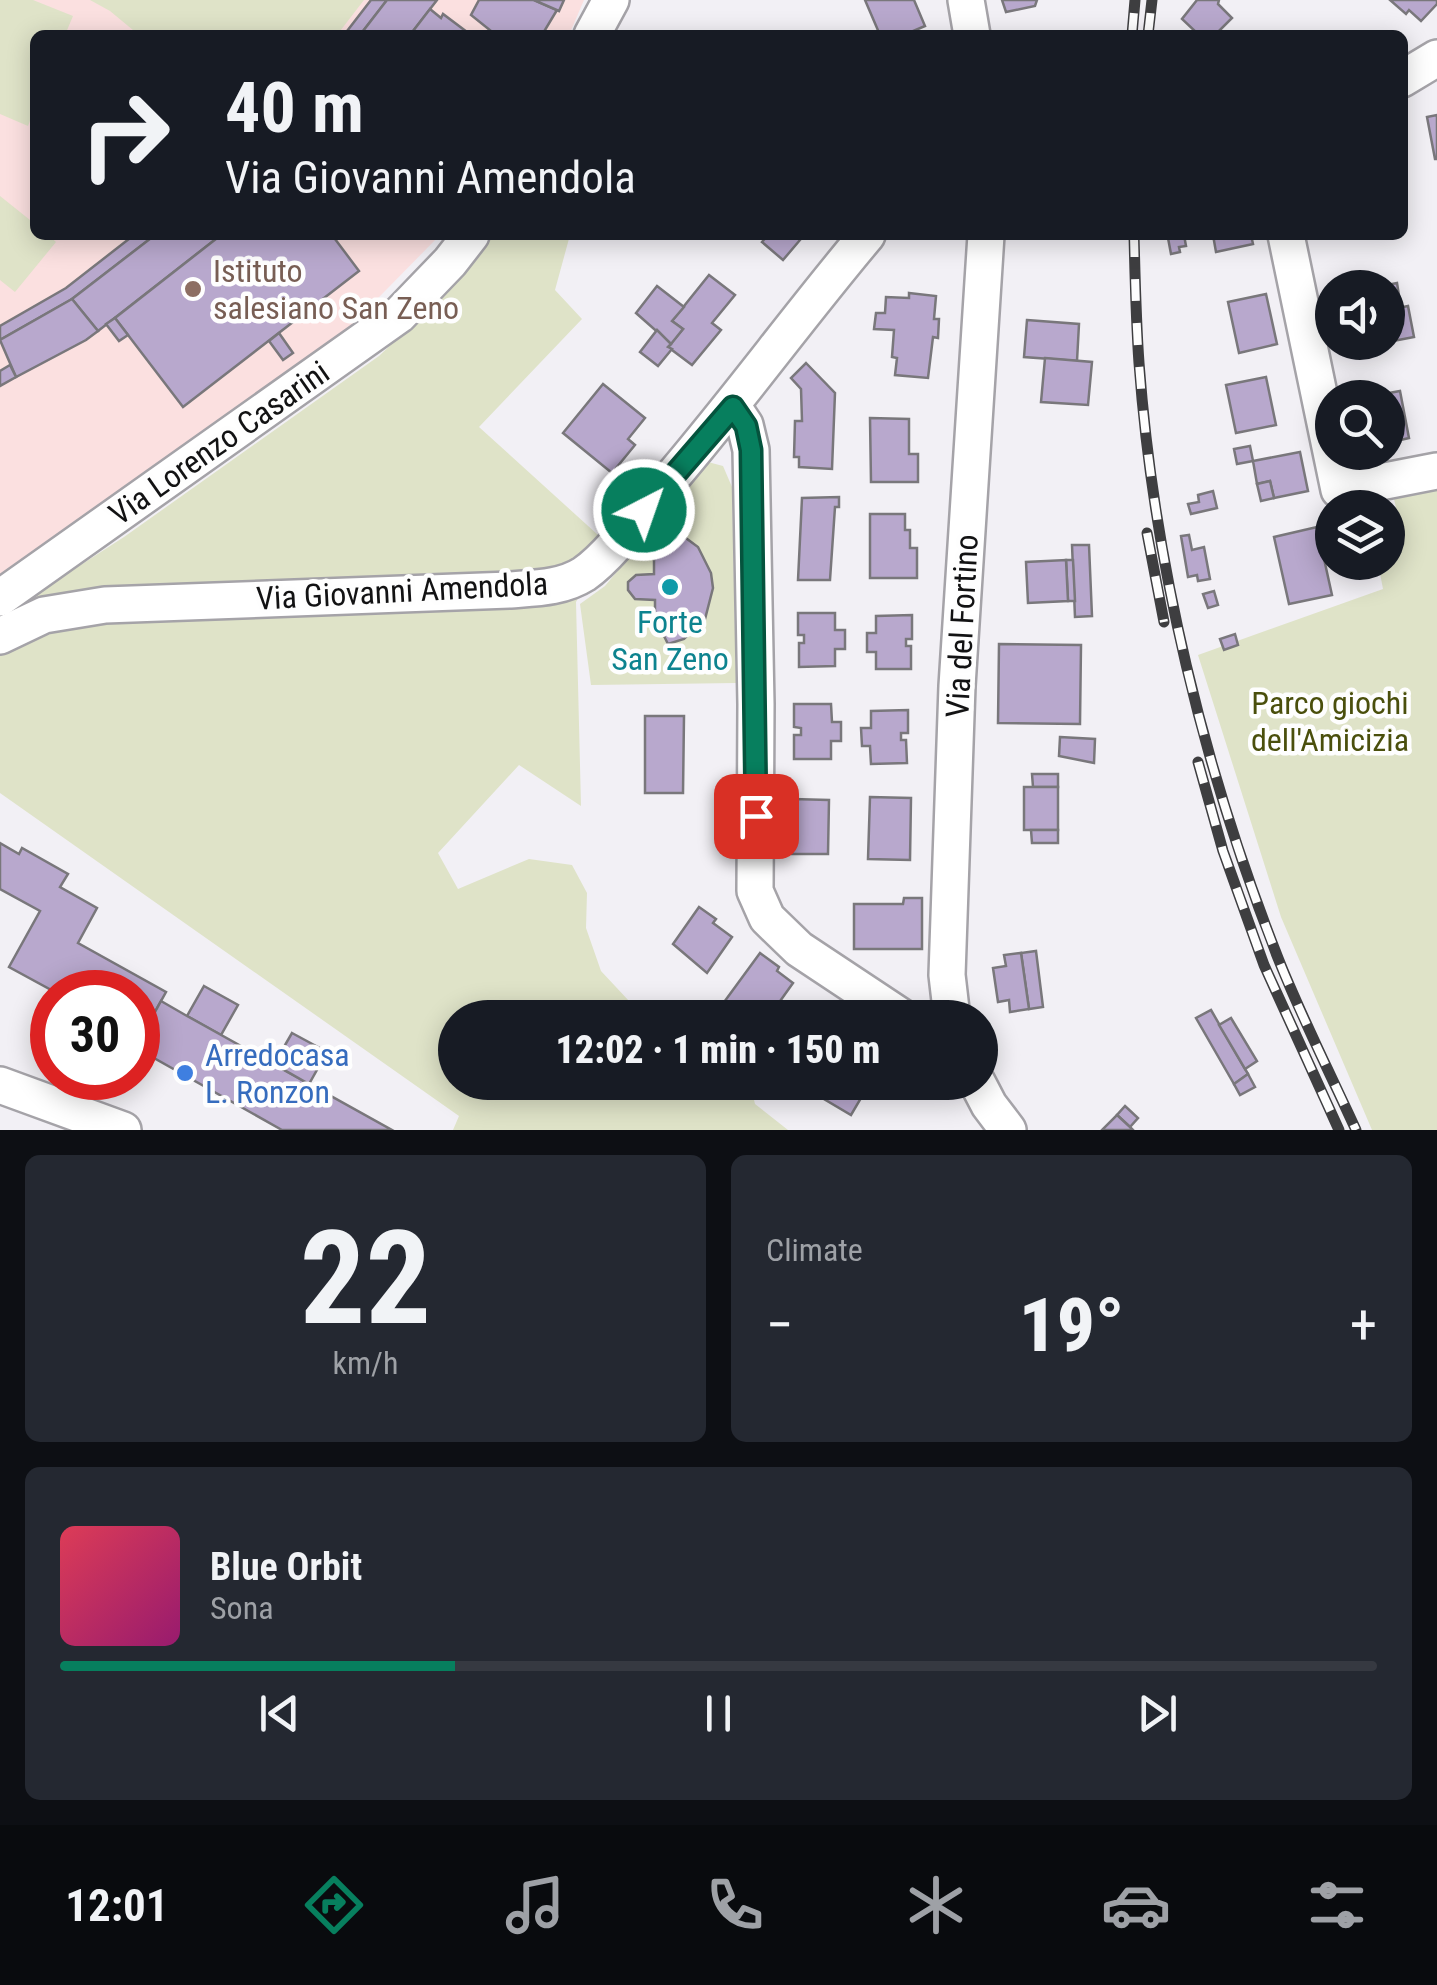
<!DOCTYPE html>
<meta charset="utf-8">
<style>
body{margin:0;font-family:"Roboto Condensed",sans-serif;background:#242831;color:#f1f3f6;height:100vh;display:flex;flex-direction:column;font-size:38px;white-space:nowrap}
*{box-sizing:border-box;margin:0}
p{font-size:32px;color:#9ea1a6}
.icon{flex:none;width:55px;height:55px;fill:none;stroke:currentColor;stroke-width:2;stroke-linecap:round;stroke-linejoin:round}
.map{position:relative;height:1130px;overflow:hidden}
.drawer{display:flex;flex-direction:column;gap:25px;padding:25px;background:#0d0f14;flex:1}
.drawer>*{flex:none}
.hud{position:absolute;left:30px;top:30px;width:1378px;height:210px;border-radius:15px;box-shadow:0 5px 25px #0003;background:#171b24;color:#f1f3f6;overflow:hidden}
.controls{position:absolute;left:1315px;top:270px;display:grid;gap:20px}
.controls a{display:grid;place-items:center;width:90px;height:90px;border-radius:50%;background:#171b24;box-shadow:0 5px 25px #0003;font-size:50px}
.speed{position:absolute;left:30px;top:970px;display:flex;gap:20px;font-size:50px;font-weight:700;text-align:center}
.speed>*{display:grid;place-content:center;width:130px;height:130px;border-radius:50%;background:#171b24;box-shadow:0 5px 25px #0003;line-height:1}
.speed .limit{border:15px solid #d22;background:#fff;color:#111}
.pin{position:absolute;display:grid;place-items:center;width:85px;height:85px;color:#fff;margin:-42px;border-radius:20px;box-shadow:0 5px 15px #0006}
.me{position:absolute;width:110px;margin:-55px;rotate:41deg;stroke-linejoin:round;filter:drop-shadow(0 0 8px #0008)}
.turn{display:flex;align-items:center;gap:35px;height:210px;padding:0 30px;font-size:45px}
.turn .icon{width:130px;height:130px;stroke-width:2.5}
.turn b{display:block;font-size:70px;line-height:85px}
.big{font-size:75px;font-weight:800;line-height:1.1}
.drawer .widget{flex:1;display:flex;flex-direction:column;justify-content:center;gap:15px;min-width:0;padding:0 35px;border-radius:15px;background:#242831}
.drawer .dial{align-items:center;gap:0}
.dial b{font-size:130px;line-height:1}
.song{display:flex;align-items:center;gap:30px}
.cover{width:120px;height:120px;border-radius:15px;background:linear-gradient(135deg,hsl(350 70% 55%),hsl(320 70% 35%))}
.played{height:10px;border-radius:5px;background:linear-gradient(90deg,#077f5e 30%,#363941 30%)}
.keys{display:flex;justify-content:space-around;direction:ltr}
.heat{display:flex;justify-content:space-between;align-items:center;font-size:55px;direction:ltr}
.drawer .tiles{flex:1;display:grid;gap:25px;grid-template-columns:1fr 1fr}
.widget:last-child{grid-column:span 2}
.trip{position:absolute;left:438px;top:1000px;width:560px;height:100px;border-radius:50px;background:#171b24;box-shadow:0 5px 25px #0003;font-weight:800;line-height:100px;text-align:center}
.tabs{display:flex;height:160px;justify-content:space-around;align-items:center;background:#090b0e;color:#9ea1a6}
.tabs .icon{width:70px;height:70px}
.tabs .on{color:#077f5e}
.tabs b{font-size:45px;color:#f1f3f6}
.map>svg:first-child{display:block}
.education{fill:#fbe0e0}
.green{fill:#dfe3c8}
.building{fill:#b8a8cd;stroke:#79777b;stroke-width:2.5}
.lines{fill:none;stroke-linecap:round;stroke-linejoin:round}
.minor-casing{stroke:#a5a3a8;stroke-width:40}
.minor{stroke:#fff;stroke-width:35}
.rail-casing{stroke:#3e3e40;stroke-width:11}
.rail{stroke:#fefefe;stroke-width:8;stroke-dasharray:22;stroke-linecap:butt}
.route-casing{stroke:#05533d;stroke-width:25}
.route{stroke:#077f5e;stroke-width:18}
.education-dot{fill:#8d6e63;stroke:#fefefe;stroke-width:4}
.culture-dot{fill:#0f9aa8;stroke:#fefefe;stroke-width:4}
.shop-dot{fill:#3f7fe0;stroke:#fefefe;stroke-width:4}
.labels{text-anchor:middle;dominant-baseline:central;stroke-width:9;stroke-linejoin:round;paint-order:stroke}
.education-label{font-size:32px;fill:#785e54;stroke:#fefefe;text-anchor:start}
.street-label{font-size:32px;fill:#121213;stroke:#fefefe}
.culture-label{font-size:32px;fill:#0d838f;stroke:#fefefe}
.park-label{font-size:32px;fill:#4a4f0c;stroke:#fefefe}
.shop-label{font-size:32px;fill:#366cbe;stroke:#fefefe;text-anchor:start}
</style>
<div class="map">
<svg width="1437" height="1130" viewBox="0 0 1437 1130">
<rect width="100%" height="100%" fill="#f2f0f5"/>
<!-- education -->
<path class="education" d="M0,0H584L569,35H35V235H440L334,343L0,579Z"/>
<!-- green -->
<g class="green">
<path d="M0,0H33L73,16L65,35H35V108L28,126L0,114Z"/>
<path d="M90,0H364L337,35H139L110,11Z"/>
<path d="M0,196L35,224V235H48L56,242L15,292L0,280Z"/>
<path d="M492,235H570L555,290L582,319L479,427L608,544L576,602L581,806L519,765L438,853L458,889L529,859L572,865L587,893L586,928L601,971L644,1017L455,1018V1082L750,1083L755,1104L788,1130H453L459,1116L0,793V617L124,537L379,356L441,297Z"/>
<path d="M708,462L723,466L732,487L736,683L591,685L580,604L605,586Z"/>
<path d="M1437,489V1130H1372L1281,917L1198,655L1383,589L1378,563L1388,562V528L1400,525L1394,499Z"/>
</g>
<!-- building -->
<g class="building">
<path d="M371,0H387L360,35H344Z"/>
<path d="M387,0H437L410,35H360Z"/>
<path d="M479,0H534L557,10L542,35H496L471,15Z"/>
<path d="M534,0H564L559,11Z"/>
<path d="M865,0H914L925,26L904,35H880Z"/>
<path d="M1002,0H1037L1035,6L1006,12Z"/>
<path d="M1197,0H1219L1218,4L1232,18L1215,35H1199L1182,19Z"/>
<path d="M1390,0H1437V4L1421,21L1409,10L1406,14Z"/>
<path d="M430,9L441,18L443,14L471,35H410Z"/>
<path d="M1437,115V159H1435L1427,117Z"/>
<path d="M134,235H155L72,299L0,340V326L66,288Z"/>
<path d="M155,235H221L98,331L72,299Z"/>
<path d="M221,235H332L359,271L183,407L115,318Z"/>
<path d="M768,235H794L800,240L783,260L762,242Z"/>
<path d="M1184,235L1186,246L1179,247L1180,252L1171,254L1168,238Z"/>
<path d="M1213,235H1251L1253,244L1216,252Z"/>
<path d="M709,275L735,295L712,323L721,330L692,365L668,347L683,329L672,321Z"/>
<path d="M1397,283L1401,308L1388,310V288H1372Z"/>
<path d="M657,286L684,307L672,321L683,329L671,344L636,313Z"/>
<path d="M909,293L936,296L934,319H939L938,338L933,337L928,378L895,375L897,358L892,357L894,330L874,329L876,313H885L886,297L909,298Z"/>
<path d="M1266,294L1277,344L1239,353L1228,302Z"/>
<path d="M72,299L98,331L86,340L16,377L0,340Z"/>
<path d="M1408,306L1414,337L1388,342V310Z"/>
<path d="M115,318L128,335L119,341L106,324Z"/>
<path d="M1027,320L1079,324L1077,361L1024,357Z"/>
<path d="M657,330L671,344L668,347L672,349L658,366L640,352Z"/>
<path d="M279,333L293,353L283,360L269,341Z"/>
<path d="M1045,358L1092,362L1088,405L1041,402Z"/>
<path d="M806,363L835,393L832,469L799,467V457H794L795,421H802L801,389L791,378Z"/>
<path d="M10,365L16,377L0,386V371Z"/>
<path d="M1266,377L1276,425L1236,433L1226,385Z"/>
<path d="M603,384L645,418L628,439L635,445L612,473L563,433Z"/>
<path d="M1400,391L1409,438L1388,443V398L1367,397Z"/>
<path d="M870,418L909,419V454H918V482H871Z"/>
<path d="M1250,446L1253,461L1237,464L1234,449Z"/>
<path d="M1300,452L1308,491L1274,498L1270,481L1257,484L1253,461Z"/>
<path d="M1270,481L1274,498L1261,501L1257,484Z"/>
<path d="M1213,491L1217,508L1191,514L1188,504L1199,502L1198,495Z"/>
<path d="M839,497V507H835L830,580H798L802,498Z"/>
<path d="M870,514H905V530H910V548H917V578H870Z"/>
<path d="M1317,527L1332,595L1289,604L1274,537Z"/>
<path d="M664,530L683,536L698,547L711,573L713,588L705,619L684,639L668,644L655,618V600L635,599L628,590V582L636,575L654,574V556Z"/>
<path d="M1189,535L1192,550L1204,547L1210,579L1198,581L1197,575L1188,577L1181,536Z"/>
<path d="M1072,545H1089L1092,616L1075,617Z"/>
<path d="M1066,560H1073L1075,601H1068Z"/>
<path d="M1066,560L1068,601L1028,603L1026,562Z"/>
<path d="M1214,591L1218,605L1208,608L1203,594Z"/>
<path d="M798,613H835V630H845V649H835V666L799,667V643H804V635H798Z"/>
<path d="M912,615V639H906V646H911V669H876V652H867V633H876V616Z"/>
<path d="M1235,634L1238,645L1224,650L1220,639Z"/>
<path d="M999,644L1081,645L1080,724L998,723Z"/>
<path d="M794,704H831L832,722H841V741H831V759H794V735H801V728L794,727Z"/>
<path d="M908,710V733H901V740H906L907,763L871,764L870,746H862L861,728H871V711Z"/>
<path d="M645,716H684L683,793H645Z"/>
<path d="M1060,737L1095,739L1094,763L1059,756Z"/>
<path d="M1032,774H1058V787H1033Z"/>
<rect x="1024" y="787" width="34" height="43"/>
<path d="M870,797L911,798L910,860L868,859Z"/>
<path d="M792,799L829,800L828,854H792V834H782V815H792Z"/>
<path d="M1031,830H1058V843H1032Z"/>
<path d="M0,843L19,854L22,848L68,874L60,887L97,908L78,943L166,992L140,1039L138,992H69L58,986L55,992L9,967L40,911L0,889Z"/>
<path d="M904,898H922V949H854V904H903Z"/>
<path d="M699,907L716,919L713,923L732,937L707,973L673,944Z"/>
<path d="M1036,951L1043,1007L1029,1009L1021,953Z"/>
<path d="M760,953L779,967L777,971L793,983L768,1018H730L719,1009Z"/>
<path d="M1021,953L1029,1009L1010,1012L1009,1000L998,1002L993,968L1006,966L1004,955Z"/>
<path d="M204,986L238,1005L221,1035L187,1016Z"/>
<path d="M161,1001L187,1016L392,1130H282L138,1049V1043Z"/>
<path d="M1211,1010L1248,1074L1234,1084L1196,1018Z"/>
<path d="M1231,1018L1257,1061L1245,1069L1219,1025Z"/>
<path d="M292,1033L327,1052L309,1084L274,1064Z"/>
<path d="M1248,1074L1255,1087L1240,1095L1234,1084Z"/>
<path d="M834,1082H847L864,1093L851,1115L824,1099Z"/>
<path d="M1125,1106L1138,1118L1130,1127L1117,1115Z"/>
<path d="M1117,1115L1130,1127L1133,1130H1102Z"/>
</g>
<g class="lines">
<!-- minor casing -->
<g class="minor-casing">
<g id="minor">
<path d="M966,0L972,35"/>
<path d="M592,35L611,0"/>
<path d="M1402,79L1437,58"/>
<path d="M1286,235L1339,490L1437,471"/>
<path d="M733,407L745,425L751,450L756,704L755,891L767,918L799,949L903,1018"/>
<path d="M0,598L399,315L450,262L471,235"/>
<path d="M0,636L44,615L105,605L510,590C535,588 562,588 584,574C609,557 641,514 661,490C733,407 797,318 867,235"/>
<path d="M952,1018L947,975L957,686L986,235"/>
<path d="M977,1082L989,1105L1008,1130"/>
<path d="M0,1085L123,1130"/>
</g>
</g>
<!-- minor -->
<use href="#minor" class="minor"/>
<!-- rail casing -->
<g class="rail-casing">
<g id="rail">
<path d="M1132,35L1135,0"/>
<path d="M1148,35L1152,0"/>
<path d="M1134,235C1135,278 1136,321 1139,363C1154,565 1204,770 1278,958C1301,1016 1330,1073 1356,1130"/>
<path d="M1147,533L1164,622"/>
<path d="M1198,762L1223,851L1264,965L1339,1130"/>
</g>
</g>
<!-- rail -->
<use href="#rail" class="rail"/>
</g>
<g class="lines">
<!-- route casing -->
<g class="route-casing">
<path id="route" d="M644,510L733,407L746,426L751,450L756,816"/>
</g>
<!-- route -->
<use href="#route" class="route"/>
</g>
<!-- markers -->
<circle class="education-dot" cx="193" cy="289" r="10"/>
<circle class="culture-dot" cx="670" cy="587" r="10"/>
<circle class="shop-dot" cx="185" cy="1073" r="10"/>
<g class="labels">
<!-- education labels -->
<g class="education-label">
<text x="213" y="271">Istituto<tspan x="213" dy="37">salesiano San Zeno</tspan></text>
</g>
<!-- street labels -->
<g class="street-label">
<text transform="translate(219 443) rotate(-35)">Via Lorenzo Casarini</text>
<text transform="translate(402 591) rotate(-3)">Via Giovanni Amendola</text>
<text transform="translate(962 626) rotate(-87)">Via del Fortino</text>
</g>
<!-- culture labels -->
<g class="culture-label">
<text x="670" y="622">Forte<tspan x="670" dy="37">San Zeno</tspan></text>
</g>
<!-- park labels -->
<g class="park-label">
<text x="1330" y="703">Parco giochi<tspan x="1330" dy="37">dell'Amicizia</tspan></text>
</g>
<!-- shop labels -->
<g class="shop-label">
<text x="205" y="1055">Arredocasa<tspan x="205" dy="37">L. Ronzon</tspan></text>
</g>
</g>
</svg>
<div class="controls">
<a><svg class="icon" aria-label="sound" viewBox="0 0 24 24"><path d="M4 9h4l5-4v14l-5-4H4zM17 9q2 3 0 6"/></svg></a>
<a><svg class="icon" aria-label="search" viewBox="0 0 24 24"><circle cx="10" cy="10" r="6"/><path d="M15 15l6 6"/></svg></a>
<a><svg class="icon" aria-label="layers" viewBox="0 0 24 24"><path d="M12 4l9 5-9 5-9-5zM3 14l9 5 9-5"/></svg></a>
</div>
<div class="speed"><div class="limit">30</div></div>
<div class="pin" style="left:756px;top:816px;background:#d93025"><svg class="icon" aria-label="arrive" viewBox="0 0 24 24"><path d="M6 21V4h12l-3 4 3 4H6"/></svg></div>
<svg class="me" style="left:644px;top:510px" viewBox="-20 -20 40 40"><circle r="17" fill="#077f5e" stroke="#fff" stroke-width="3"/><path d="M0-11L8 9 0 5-8 9z" fill="#fff"/></svg>
<div class="trip">12:02 · 1 min · 150 m</div>
<div class="hud">
<div class="turn"><svg class="icon" aria-label="right" viewBox="0 0 24 24"><path d="M7 20v-9h11M14 6l5 5-5 5"/></svg><div><b>40 m</b>Via Giovanni Amendola</div></div>
</div>
</div>
<section class="drawer">
<div class="tiles">
<div class="widget dial"><b>22</b><p>km/h</p></div>
<div class="widget"><p>Climate</p>
<div class="heat"><a>−</a><b class="big">19°</b><a>+</a></div>
</div>
<div class="widget">
<div class="song"><i class="cover"></i><div><b>Blue Orbit</b><p>Sona</p></div></div>
<div class="played"></div>
<div class="keys"><svg class="icon" aria-label="previous" viewBox="0 0 24 24"><path d="M18 5L8 12l10 7zM5 5v14"/></svg><svg class="icon" aria-label="pause" viewBox="0 0 24 24"><path d="M8 5v14M16 5v14"/></svg><svg class="icon" aria-label="next" viewBox="0 0 24 24"><path d="M6 5l10 7-10 7zM19 5v14"/></svg></div>
</div>
</div>
</section>
<nav class="tabs">
<b>12:01</b>
<svg class="icon on" aria-label="directions" viewBox="0 0 24 24"><path d="M12 3l9 9-9 9-9-9zM9 14v-3h6M13 9l2 2-2 2"/></svg>
<svg class="icon" aria-label="music" viewBox="0 0 24 24"><path d="M9 18V5l10-2v13"/><circle cx="6" cy="18" r="3"/><circle cx="16" cy="16" r="3"/></svg>
<svg class="icon" aria-label="phone" viewBox="0 0 24 24"><path d="M5 4h4l2 5-3 2q2 4 5 5l2-3 5 2v4C11 20 4 13 5 4z"/></svg>
<svg class="icon" aria-label="climate" viewBox="0 0 24 24"><path d="M12 3v18M4 7l16 10M4 17L20 7"/></svg>
<svg class="icon" aria-label="car" viewBox="0 0 24 24"><path d="M5 17H2v-5l4-1 3-4h7l3 4 3 1v5h-3M9 17h6M6 11h13"/><circle cx="7" cy="17" r="2"/><circle cx="17" cy="17" r="2"/></svg>
<svg class="icon" aria-label="filters" viewBox="0 0 24 24"><path d="M4 7h16M4 17h16"/><circle cx="9" cy="7" r="2"/><circle cx="15" cy="17" r="2"/></svg>
</nav>
